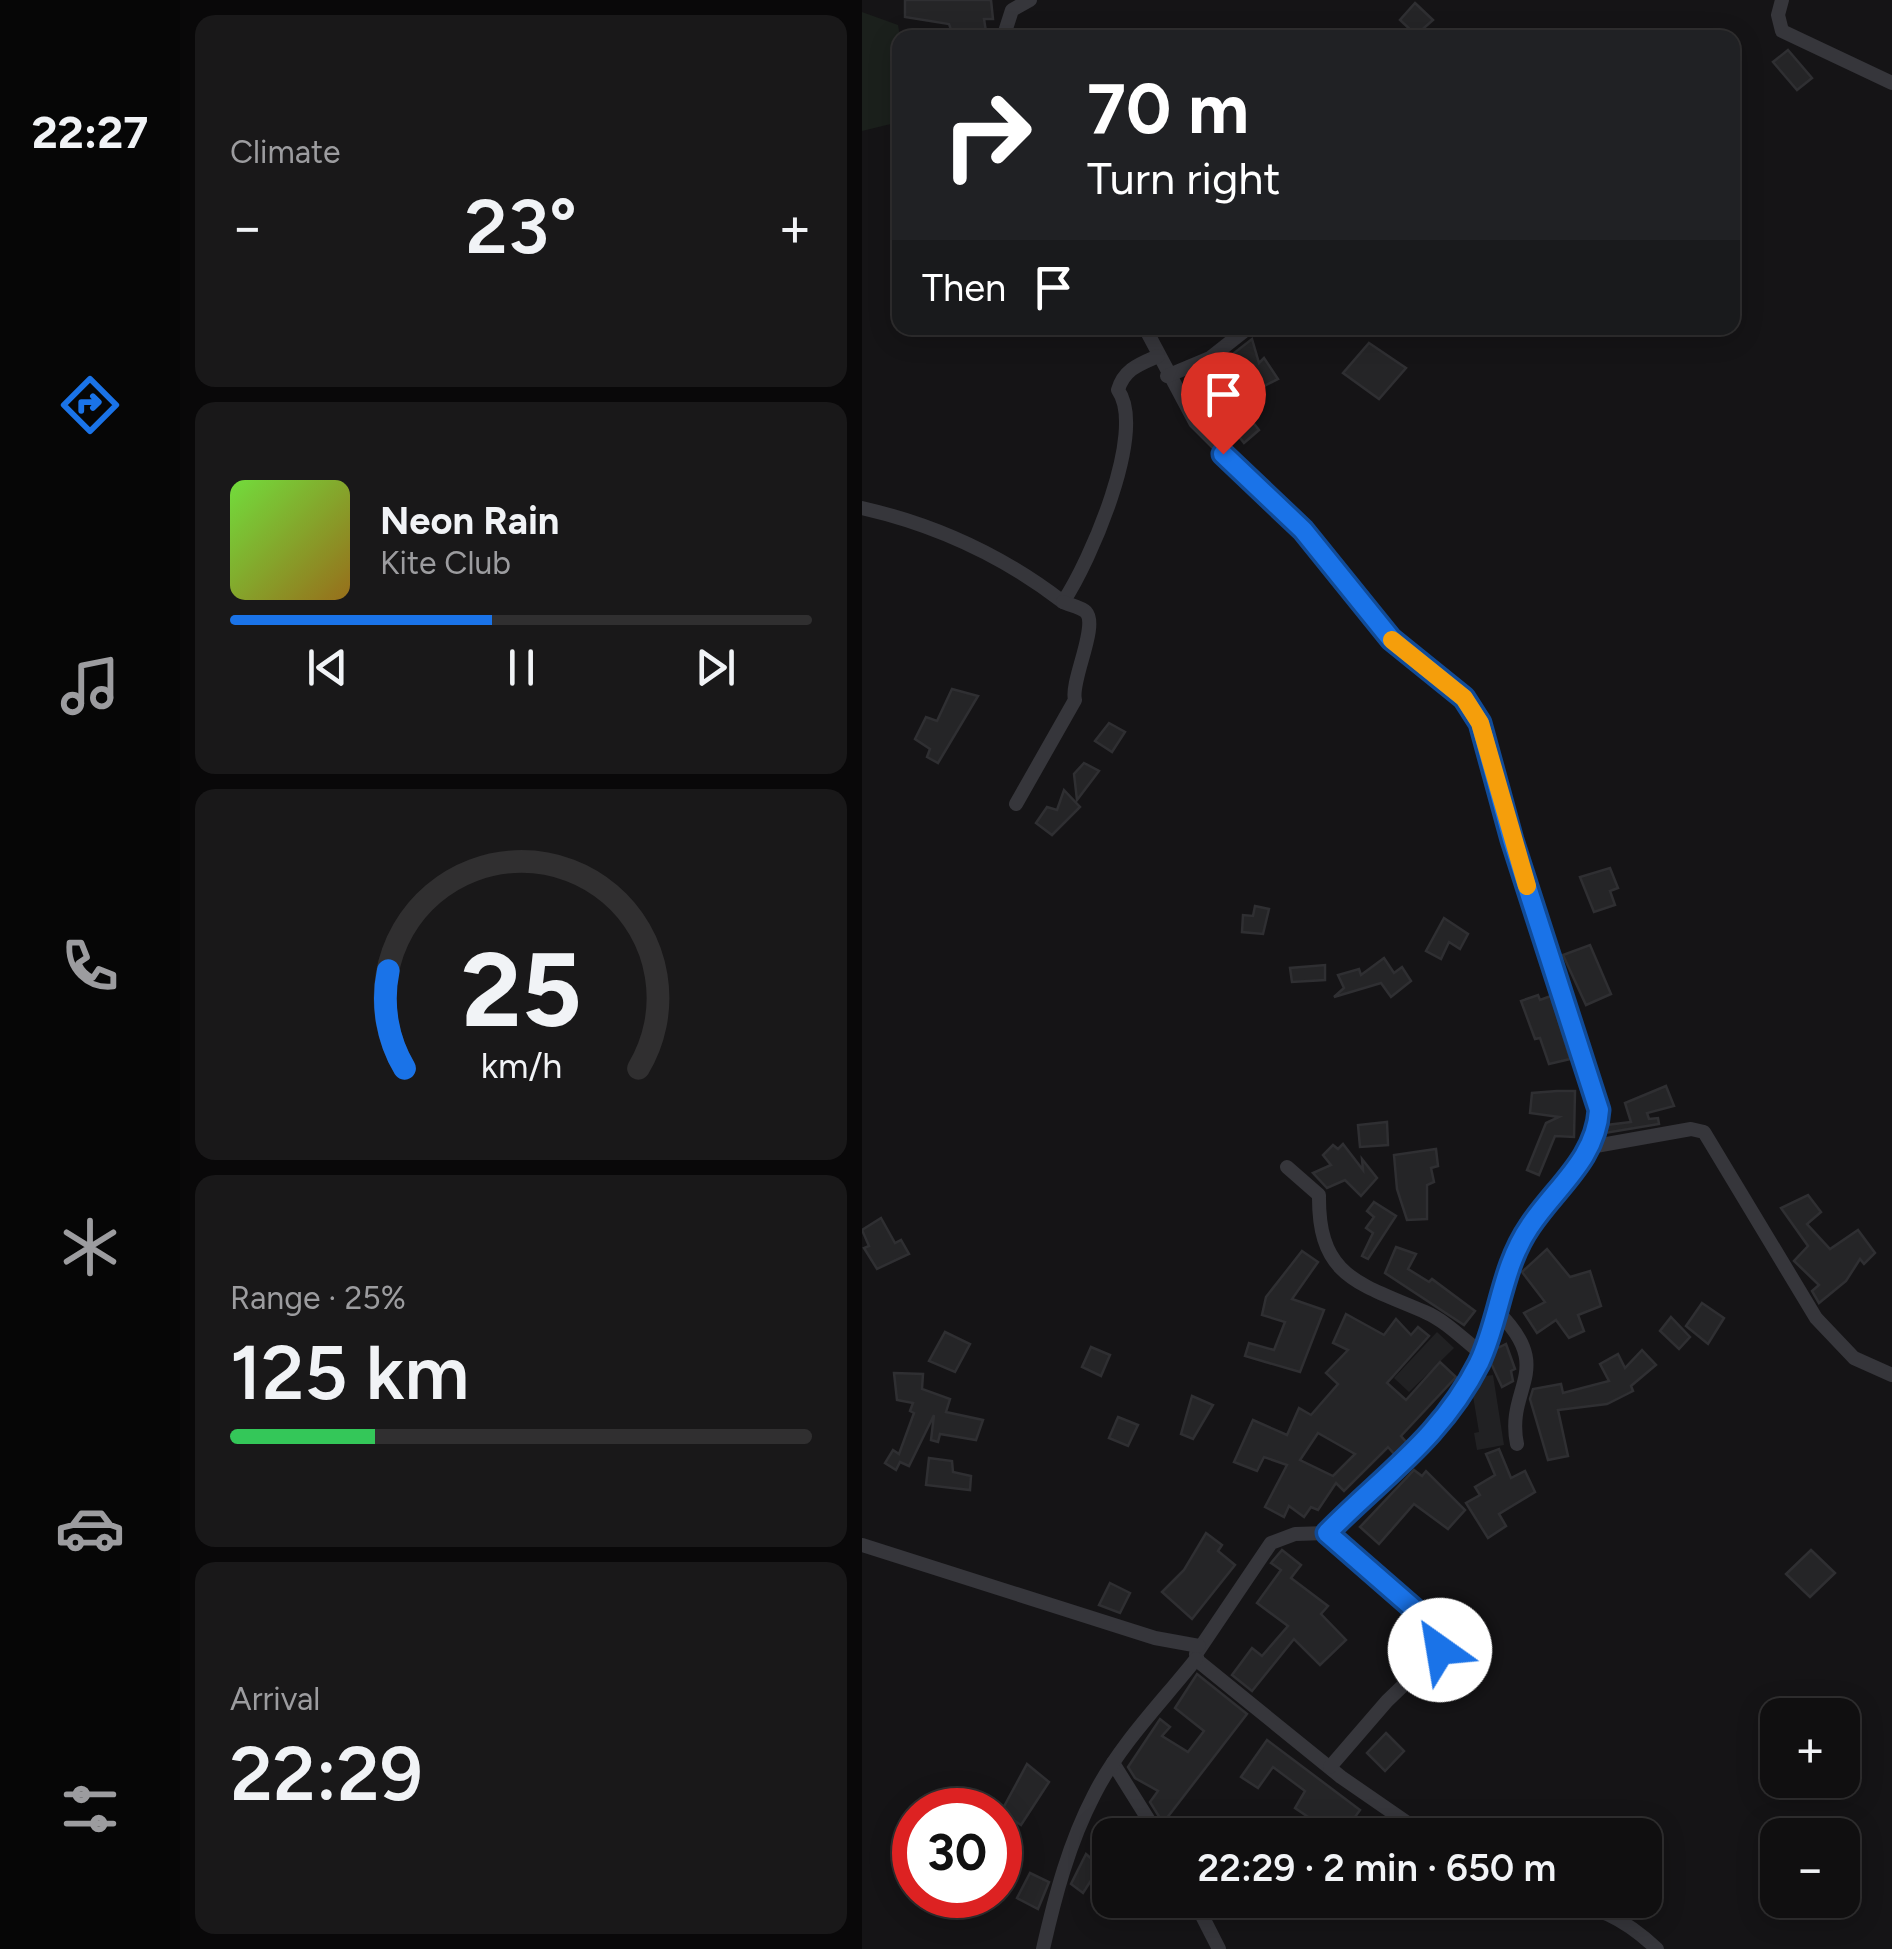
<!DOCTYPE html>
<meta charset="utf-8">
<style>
body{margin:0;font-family:Figtree,sans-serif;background:#191819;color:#f1f3f6;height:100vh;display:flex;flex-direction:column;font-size:38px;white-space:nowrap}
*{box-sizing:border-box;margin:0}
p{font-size:32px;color:#9c9c9f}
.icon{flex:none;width:55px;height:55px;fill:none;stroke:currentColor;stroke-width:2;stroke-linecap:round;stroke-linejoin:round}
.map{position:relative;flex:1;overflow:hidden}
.side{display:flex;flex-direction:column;gap:15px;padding:15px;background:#090809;width:682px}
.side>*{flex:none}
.banner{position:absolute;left:30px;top:30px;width:848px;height:305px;border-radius:20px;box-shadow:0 5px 25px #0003,0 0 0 2px #302f30;background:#202124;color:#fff;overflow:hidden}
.buttons{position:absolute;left:898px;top:1698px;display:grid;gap:20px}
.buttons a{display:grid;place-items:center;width:100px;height:100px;border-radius:20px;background:#100f10;box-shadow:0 5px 25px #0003,0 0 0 2px #302f30;font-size:50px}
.speed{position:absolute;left:30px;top:1788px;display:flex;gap:20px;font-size:50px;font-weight:700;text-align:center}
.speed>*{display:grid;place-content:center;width:130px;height:130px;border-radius:50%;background:#100f10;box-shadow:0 5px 25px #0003,0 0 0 2px #302f30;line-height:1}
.speed .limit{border:15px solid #d22;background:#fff;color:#111}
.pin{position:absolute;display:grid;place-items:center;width:85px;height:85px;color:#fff;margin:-102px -42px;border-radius:50% 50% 50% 0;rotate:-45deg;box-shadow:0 0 10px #0007}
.pin .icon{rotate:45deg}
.me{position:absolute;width:110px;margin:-55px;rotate:328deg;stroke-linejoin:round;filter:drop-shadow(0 0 8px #0008)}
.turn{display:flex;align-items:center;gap:35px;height:210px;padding:0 30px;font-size:45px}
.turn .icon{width:130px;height:130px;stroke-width:2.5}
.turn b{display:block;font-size:70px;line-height:85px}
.then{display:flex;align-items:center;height:95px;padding:0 30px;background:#0003;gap:20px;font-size:38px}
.big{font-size:75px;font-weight:600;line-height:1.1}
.side .tile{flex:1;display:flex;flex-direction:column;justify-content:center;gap:15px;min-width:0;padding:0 35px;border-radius:20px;background:#191819}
.side .dial{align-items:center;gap:0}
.dial svg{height:260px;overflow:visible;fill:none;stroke:#302f30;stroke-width:7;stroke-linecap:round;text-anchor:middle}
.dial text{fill:#f1f3f6;stroke:none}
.song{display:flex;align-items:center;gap:30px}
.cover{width:120px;height:120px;border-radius:15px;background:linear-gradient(135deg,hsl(100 70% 55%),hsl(40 70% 35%))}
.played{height:10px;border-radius:5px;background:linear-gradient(90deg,#1a73e8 45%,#302f30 45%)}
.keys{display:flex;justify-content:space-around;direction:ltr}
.heat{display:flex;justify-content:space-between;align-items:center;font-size:55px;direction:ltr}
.charge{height:15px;border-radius:8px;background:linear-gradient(90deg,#34c759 25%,#302f30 0)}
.trip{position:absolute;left:230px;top:1818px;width:570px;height:100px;border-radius:20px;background:#100f10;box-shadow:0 5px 25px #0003,0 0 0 2px #302f30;font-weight:600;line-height:100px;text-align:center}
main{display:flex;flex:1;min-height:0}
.menu{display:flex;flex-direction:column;width:180px;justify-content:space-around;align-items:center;background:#060606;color:#9c9c9f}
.menu .icon{width:70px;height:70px}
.menu .selected{color:#1a73e8}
.menu b{font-size:45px;color:#f1f3f6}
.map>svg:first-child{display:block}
.built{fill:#212123}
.green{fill:#1b201c}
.building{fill:#252527;stroke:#2f2f32;stroke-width:2.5;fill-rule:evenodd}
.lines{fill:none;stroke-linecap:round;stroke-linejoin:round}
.minor{stroke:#36363b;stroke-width:14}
.route-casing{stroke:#114b97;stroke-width:25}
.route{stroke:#1a73e8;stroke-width:18}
.slow{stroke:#f59e0b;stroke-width:18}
</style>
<main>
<nav class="menu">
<b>22:27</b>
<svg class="icon selected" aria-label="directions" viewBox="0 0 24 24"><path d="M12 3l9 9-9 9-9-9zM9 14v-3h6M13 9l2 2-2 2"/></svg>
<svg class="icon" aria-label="music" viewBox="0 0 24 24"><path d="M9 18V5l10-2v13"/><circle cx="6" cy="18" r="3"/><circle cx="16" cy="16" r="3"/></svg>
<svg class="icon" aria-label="phone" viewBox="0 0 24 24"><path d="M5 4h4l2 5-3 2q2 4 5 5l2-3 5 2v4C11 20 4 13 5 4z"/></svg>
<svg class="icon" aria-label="climate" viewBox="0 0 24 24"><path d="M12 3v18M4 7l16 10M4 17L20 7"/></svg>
<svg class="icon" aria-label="car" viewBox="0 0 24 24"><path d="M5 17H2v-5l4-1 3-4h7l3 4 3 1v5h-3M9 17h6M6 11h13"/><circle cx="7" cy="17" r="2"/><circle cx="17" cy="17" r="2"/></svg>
<svg class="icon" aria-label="filters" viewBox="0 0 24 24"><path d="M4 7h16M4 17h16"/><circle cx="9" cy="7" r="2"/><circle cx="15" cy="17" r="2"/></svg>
</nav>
<section class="side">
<div class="tile"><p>Climate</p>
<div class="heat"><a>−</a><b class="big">23°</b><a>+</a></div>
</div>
<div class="tile">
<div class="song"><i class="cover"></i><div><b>Neon Rain</b><p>Kite Club</p></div></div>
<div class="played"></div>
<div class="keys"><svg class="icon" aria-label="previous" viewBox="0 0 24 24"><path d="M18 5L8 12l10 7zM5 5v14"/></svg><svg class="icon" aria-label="pause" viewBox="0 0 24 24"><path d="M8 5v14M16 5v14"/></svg><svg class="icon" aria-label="next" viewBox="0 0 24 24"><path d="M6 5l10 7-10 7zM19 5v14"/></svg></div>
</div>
<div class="tile dial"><svg viewBox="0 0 100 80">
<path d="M14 69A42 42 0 1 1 86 69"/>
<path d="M14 69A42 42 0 0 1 9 39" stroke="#1a73e8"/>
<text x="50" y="56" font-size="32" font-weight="700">25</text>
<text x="50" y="72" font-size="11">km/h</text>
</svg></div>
<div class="tile"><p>Range · 25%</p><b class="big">125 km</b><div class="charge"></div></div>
<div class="tile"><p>Arrival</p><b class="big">22:29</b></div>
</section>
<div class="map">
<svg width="1030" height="1949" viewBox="0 0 1030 1949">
<rect width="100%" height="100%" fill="#151416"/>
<!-- built -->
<g class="built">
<path d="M575,1332L592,1348L547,1392L532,1378Z"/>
<path d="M631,1375L642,1445L615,1450L612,1433L617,1432L608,1378Z"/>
</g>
<!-- green -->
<path class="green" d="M0,12L36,25L38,37L37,122L0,131Z"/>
<!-- building -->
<g class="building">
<path d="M43,0H129L131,19H122L125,38H92L87,24L43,17Z"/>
<path d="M553,3L571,20L554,35L538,20Z"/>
<path d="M926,50L950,78L935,90L911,62Z"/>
<path d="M390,339L397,363L402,358L416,379L400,387L396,381L379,391L363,360Z"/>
<path d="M507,343L544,368L517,399L481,373Z"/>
<path d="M382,411L397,430L382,443L366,423Z"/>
<path d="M90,689L116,696L76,763L65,757L68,749L53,739L64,717L75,721Z"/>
<path d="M247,723L263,732L250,752L233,741Z"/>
<path d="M222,763L237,771L215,800L212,774Z"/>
<path d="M202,790L218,807L190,835L174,823L185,807L195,810Z"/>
<path d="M748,868L756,888L748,891L753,905L732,912L718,877Z"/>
<path d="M393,906L407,909L401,934L380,932L381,915L391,916Z"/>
<path d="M582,918L606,934L598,949L587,942L579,959L564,951Z"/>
<path d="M728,945L749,994L724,1005L701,955Z"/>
<path d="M522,958L532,973L540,967L549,981L529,997L519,983L472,997L482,988L476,975L497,969L499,975Z"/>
<path d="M463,965V980L430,982L428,968Z"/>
<path d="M676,995L678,1000L689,996L708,1059L687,1064L678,1038L673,1039L659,1001Z"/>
<path d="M804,1086L812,1106L785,1113L787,1119L796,1118L797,1124L743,1133L745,1125L769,1122L763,1103Z"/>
<path d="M695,1091H713L712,1137L693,1136L677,1175L665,1170L684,1123L697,1117L668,1113L670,1093Z"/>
<path d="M525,1122L526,1145L498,1147L496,1125Z"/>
<path d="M481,1144L501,1170L500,1159L515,1178L499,1196L483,1180L465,1188L451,1173L469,1165L461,1155L471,1145L476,1149Z"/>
<path d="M574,1149L576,1166L569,1168L572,1182L565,1185V1219L545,1220L535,1189L532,1155Z"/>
<path d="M946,1195L959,1212L945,1224L968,1249L996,1230L1013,1253L1002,1264L998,1259L984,1281L957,1303L950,1291L957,1285L932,1261L946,1246L919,1208Z"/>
<path d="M512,1202L534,1216L506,1259L500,1256L511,1233L504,1228L512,1217L505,1211Z"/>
<path d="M19,1218L33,1243L39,1240L47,1254L15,1269L2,1248L7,1246L0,1230Z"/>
<path d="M534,1247L554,1254L546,1269L567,1282L570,1279L613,1311L602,1325L523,1273Z"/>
<path d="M685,1249L708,1277L728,1271L739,1306L716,1315L722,1331L707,1338L694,1320L675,1333L662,1313L683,1302L660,1272Z"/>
<path d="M440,1251L456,1262L430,1299L462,1310L438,1372L383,1356L387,1343L412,1350L423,1322L400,1315L404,1297Z"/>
<path d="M840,1303L862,1318L846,1344L824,1326Z"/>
<path d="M484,1314L522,1335L534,1319L549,1335L556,1327L567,1336L525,1383L544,1400L578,1362L594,1377L539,1436L545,1443L533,1455L526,1447L482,1491L474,1483L456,1510L449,1507L442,1517L427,1506L422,1517L403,1507L425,1465L402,1457L395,1471L372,1462L391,1420L425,1435L437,1408L449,1415L476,1384L464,1373L486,1350L471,1343ZM456,1433L493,1454L471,1476L438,1460Z"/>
<path d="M809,1317L828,1337L817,1349L798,1331Z"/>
<path d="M83,1332L108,1344L93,1372L67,1361Z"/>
<path d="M644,1344L653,1369L649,1371L651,1381L640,1387L629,1363L634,1349Z"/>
<path d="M229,1347L248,1355L239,1376L220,1367Z"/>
<path d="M780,1350L794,1365L769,1386L771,1391L745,1404L696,1410L706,1456L686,1460L668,1399L671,1389L699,1384L701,1393L747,1381L738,1364L756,1354L763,1368Z"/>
<path d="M32,1373L61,1374L60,1389L88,1399L84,1412L121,1420L114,1440L78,1434L76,1442L69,1440L72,1415L47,1466L38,1462L34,1470L23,1463L31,1450L37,1454L52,1413L48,1411L51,1403L35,1400Z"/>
<path d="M330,1396L351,1405L331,1439L319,1434Z"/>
<path d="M256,1417L276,1425L266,1446L247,1438Z"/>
<path d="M637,1449L649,1478L663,1471L673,1492L637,1514L644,1526L626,1538L604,1503L618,1495L613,1487L633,1475L624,1454Z"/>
<path d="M67,1458L90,1461L91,1472L109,1476L108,1490L64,1485Z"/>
<path d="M552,1470L560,1476L564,1471L603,1510L586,1529L552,1504L517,1544L498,1527Z"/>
<path d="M344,1533L360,1545L356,1551L373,1565L330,1619L300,1592L322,1570Z"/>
<path d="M420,1550L439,1565L429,1578L466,1606L459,1614L484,1640L458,1665L432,1639L390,1691L370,1675L390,1648L400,1656L426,1626L395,1603L419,1570L409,1563Z"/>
<path d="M949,1550L973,1573L948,1597L924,1574Z"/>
<path d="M248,1583L268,1593L258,1613L237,1605Z"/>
<path d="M335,1674L385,1714L301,1823L288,1802L296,1791L273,1778L266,1767L298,1719L308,1727L300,1736L326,1752L342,1731L313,1708Z"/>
<path d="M524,1733L542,1751L523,1771L505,1753Z"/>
<path d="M405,1740L498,1810L480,1835H473L433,1808L443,1791L411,1767L396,1788L379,1777Z"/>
<path d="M165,1764L187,1782L159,1825L139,1812Z"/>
<path d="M224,1854L248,1875V1893L228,1882L221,1893L209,1884Z"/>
<path d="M168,1873L187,1882L176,1909L155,1898Z"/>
</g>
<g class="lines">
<!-- minor -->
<g class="minor">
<path d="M920,0L916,15L920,31L1030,83"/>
<path d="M141,38L150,10L168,0"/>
<path d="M283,328L333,422L441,530L529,639L602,698L618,723L650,840L737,1110C734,1159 693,1188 668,1226C640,1268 638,1319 617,1363C579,1439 522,1475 465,1533L433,1534L409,1543L334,1654L336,1661L479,1777L563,1835"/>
<path d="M305,376L348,358L386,328"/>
<path d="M0,508C75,525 140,555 201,602C228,562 285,431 256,390C262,369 278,364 296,356"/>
<path d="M154,804L213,700C208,681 237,626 224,612C219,607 207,605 201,602"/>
<path d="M728,1147L829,1129L842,1132L954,1318L992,1358L1030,1375"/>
<path d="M425,1167L457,1195C456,1277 496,1283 563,1312C584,1321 602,1340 620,1354"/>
<path d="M633,1309C696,1370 643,1386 655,1444"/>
<path d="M465,1533L574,1628L578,1650L525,1701L468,1767"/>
<path d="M0,1545L293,1638L337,1646"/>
<path d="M251,1763L296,1835"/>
<path d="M332,1900L357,1949"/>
<path d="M690,1900C734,1905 762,1918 795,1949"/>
<path d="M181,1949C193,1896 207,1843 232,1795C257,1745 300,1702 334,1659"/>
</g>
</g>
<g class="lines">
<!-- route casing -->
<g class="route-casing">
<path id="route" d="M361,454L441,530L529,639L602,698L618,723L650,840L737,1110C734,1159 693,1188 668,1226C639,1268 638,1319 617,1363C579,1438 522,1475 465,1533L574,1628L578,1650"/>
</g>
<!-- route -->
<use href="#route" class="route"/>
<!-- slow -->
<path class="slow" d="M530,640L602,698L618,723L665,886"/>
</g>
</svg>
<div class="buttons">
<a>+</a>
<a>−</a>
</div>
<div class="speed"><div class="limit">30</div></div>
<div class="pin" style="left:361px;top:454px;background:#d93025"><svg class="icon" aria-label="arrive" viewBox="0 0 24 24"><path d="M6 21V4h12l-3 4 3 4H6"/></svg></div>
<svg class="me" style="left:578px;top:1650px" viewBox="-20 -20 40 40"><circle r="19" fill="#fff"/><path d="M0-13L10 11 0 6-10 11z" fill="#1a73e8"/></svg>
<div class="trip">22:29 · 2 min · 650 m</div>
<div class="banner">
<div class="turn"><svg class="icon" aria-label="right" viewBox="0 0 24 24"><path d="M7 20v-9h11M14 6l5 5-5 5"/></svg><div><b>70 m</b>Turn right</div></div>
<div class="then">Then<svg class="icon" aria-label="arrive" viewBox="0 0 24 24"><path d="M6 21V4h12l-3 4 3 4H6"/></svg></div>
</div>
</div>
</main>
